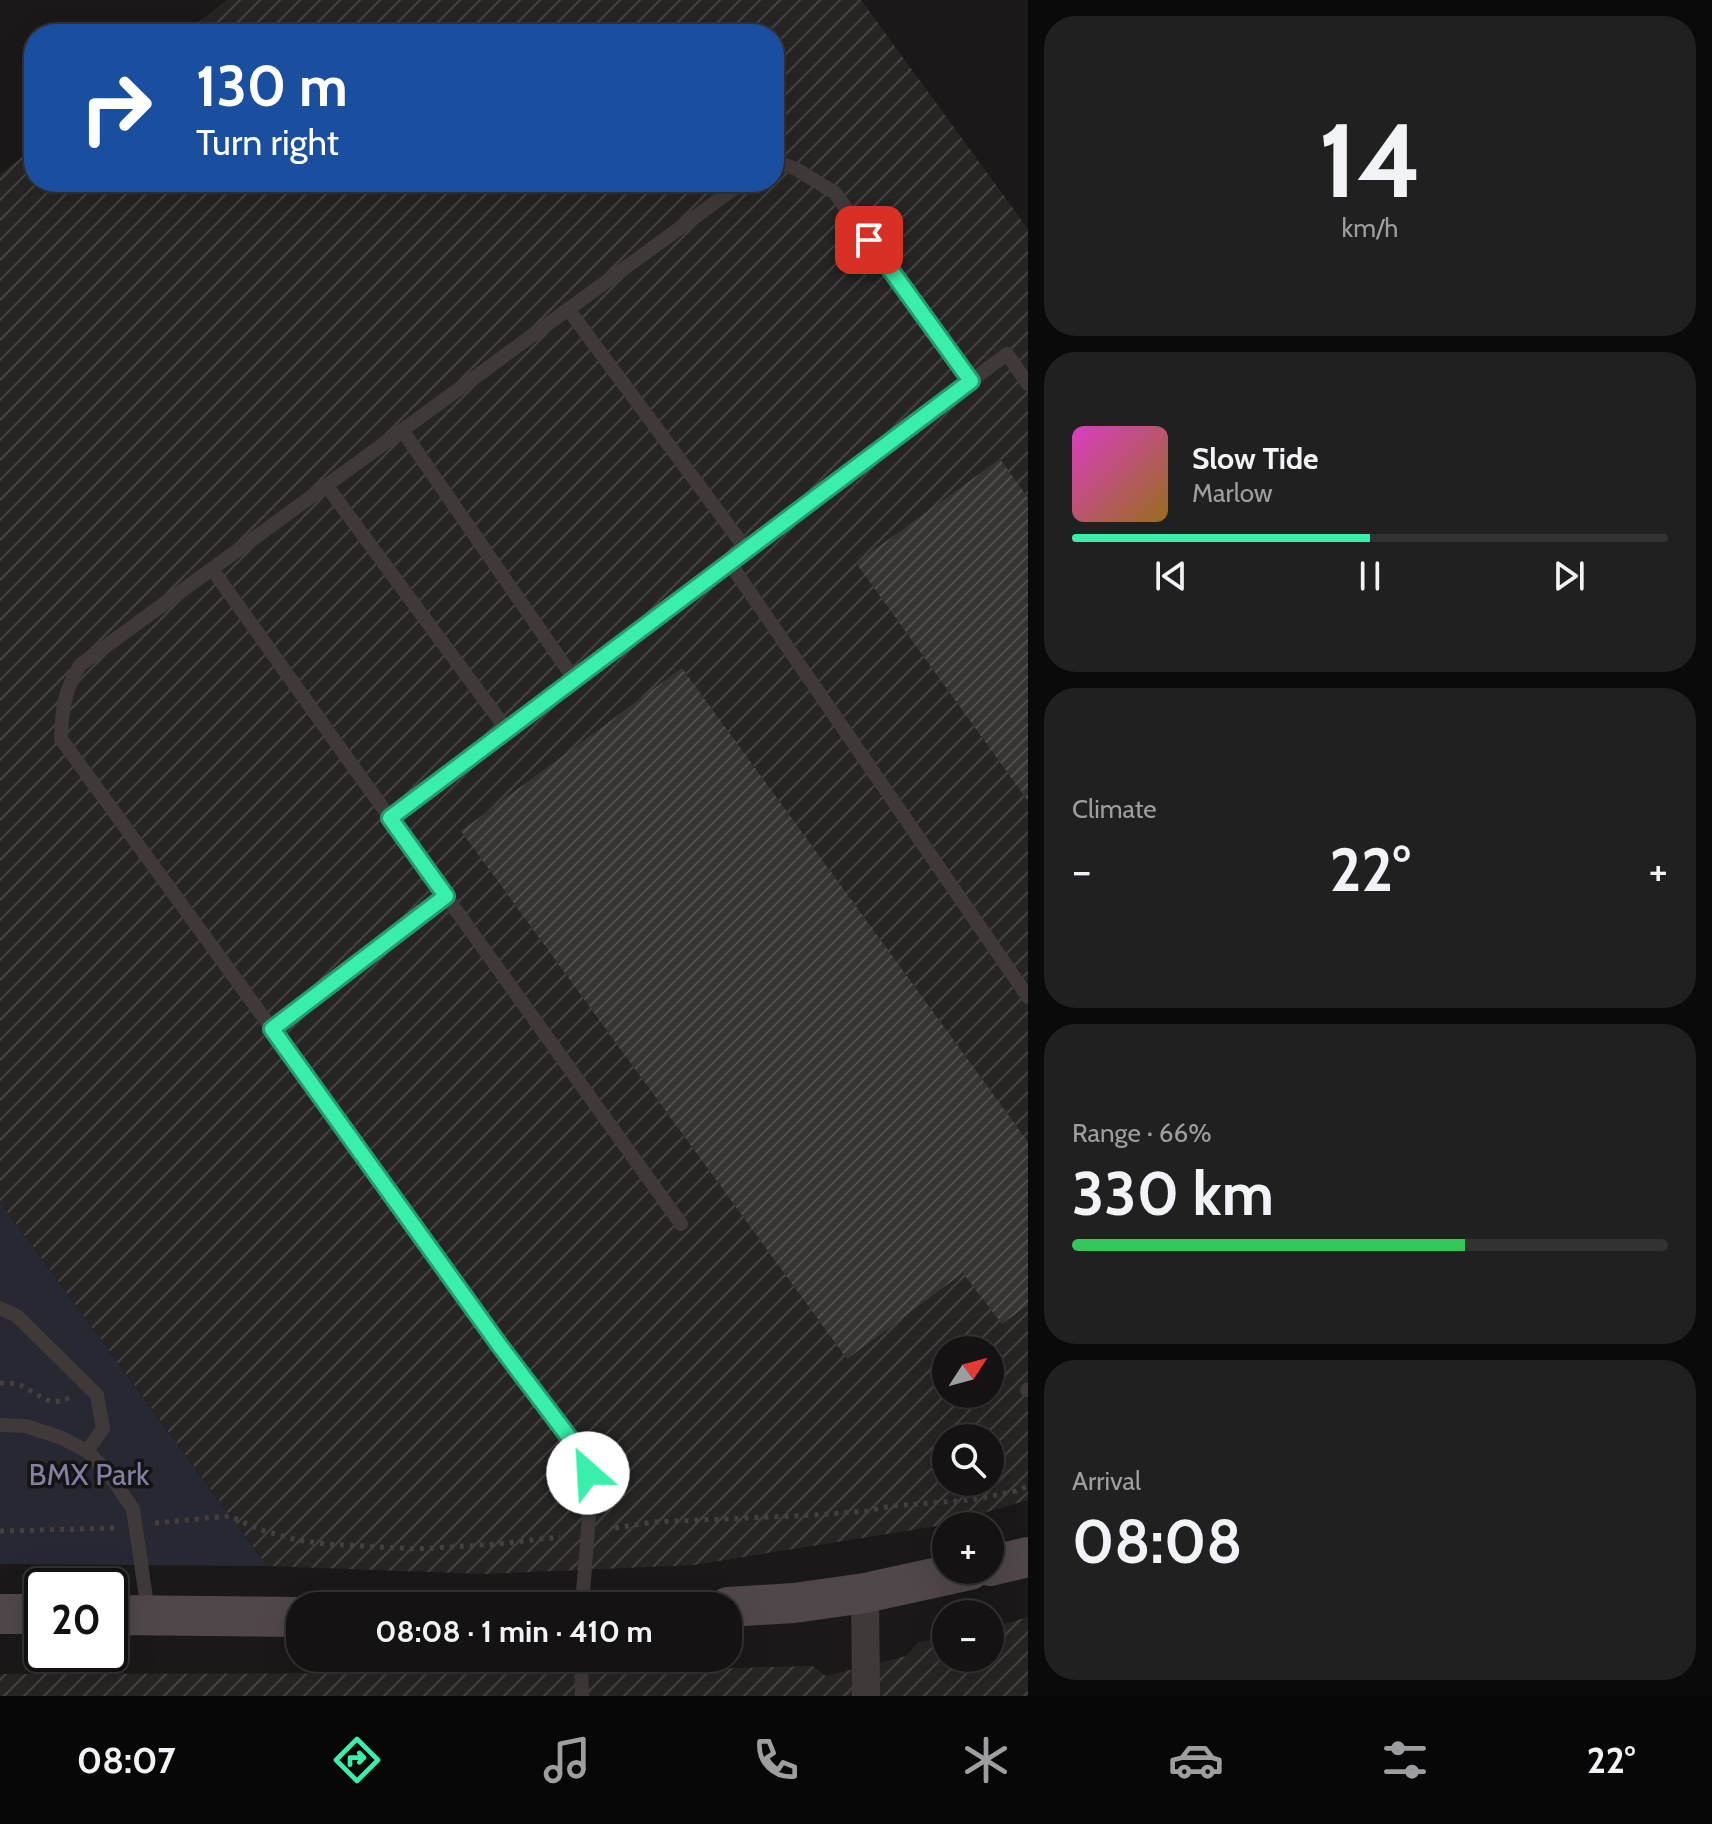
<!DOCTYPE html>
<meta charset="utf-8">
<style>
body{margin:0;font-family:Cabin,sans-serif;background:#212020;color:#f1f3f6;height:100vh;display:flex;flex-direction:column;font-size:30px;white-space:nowrap}
*{box-sizing:border-box;margin:0}
p{font-size:26px;color:#9d9e9f}
.icon{flex:none;width:44px;height:44px;fill:none;stroke:currentColor;stroke-width:2;stroke-linecap:round;stroke-linejoin:round}
.map{position:relative;flex:1;overflow:hidden}
.details{display:flex;flex-direction:column;gap:16px;padding:16px;background:#0b0a0a;width:684px}
.details>*{flex:none}
.banner{position:absolute;left:24px;top:24px;width:760px;height:168px;border-radius:32px;box-shadow:0 8px 32px #0002,0 0 0 2px #333232;background:#1a4fa0;color:#fff;overflow:hidden}
.needle{width:52px;rotate:54deg}
.tools{position:absolute;left:932px;top:1336px;display:grid;gap:16px}
.tools a{display:grid;place-items:center;width:72px;height:72px;border-radius:50%;background:#141212;box-shadow:0 8px 32px #0002,0 0 0 2px #333232;font-size:40px}
.speed{position:absolute;left:24px;top:1568px;display:flex;gap:16px;font-size:40px;font-weight:700;text-align:center}
.speed>*{display:grid;place-content:center;width:104px;height:104px;border-radius:50%;background:#141212;box-shadow:0 8px 32px #0002,0 0 0 2px #333232;line-height:1}
.speed .limit{border:4px solid #111;border-radius:12px;background:#fff;color:#111}
.pin{position:absolute;display:grid;place-items:center;width:68px;height:68px;color:#fff;margin:-34px;border-radius:16px;box-shadow:0 4px 12px #0006}
.me{position:absolute;width:88px;margin:-44px;rotate:334deg;stroke-linejoin:round;filter:drop-shadow(0 0 6px #0008)}
.turn{display:flex;align-items:center;gap:28px;height:168px;padding:0 40px;font-size:36px}
.turn .icon{width:104px;height:104px;stroke-width:2.5}
.turn b{display:block;font-size:56px;line-height:68px}
.big{font-size:60px;font-weight:700;line-height:1.1}
.details .card{flex:1;display:flex;flex-direction:column;justify-content:center;gap:12px;min-width:0;padding:0 28px;border-radius:32px;background:#212020}
.details .dial{align-items:center;gap:0}
.dial b{font-size:104px;line-height:1}
.song{display:flex;align-items:center;gap:24px}
.cover{width:96px;height:96px;border-radius:12px;background:linear-gradient(135deg,hsl(310 70% 55%),hsl(40 70% 35%))}
.played{height:8px;border-radius:4px;background:linear-gradient(90deg,#3aefab 50%,#333232 50%)}
.keys{display:flex;justify-content:space-around;direction:ltr}
.heat{display:flex;justify-content:space-between;align-items:center;font-size:44px;direction:ltr}
.charge{height:12px;border-radius:6px;background:linear-gradient(90deg,#34c759 66%,#333232 0)}
.trip{position:absolute;left:286px;top:1592px;width:456px;height:80px;border-radius:32px;background:#141212;box-shadow:0 8px 32px #0002,0 0 0 2px #333232;font-weight:700;line-height:80px;text-align:center}
.menu{display:flex;height:128px;justify-content:space-around;align-items:center;background:#080707;color:#9d9e9f}
.menu .icon{width:56px;height:56px}
.menu .selected{color:#3aefab}
.menu b{font-size:36px;color:#f1f3f6}
main{display:flex;flex:1;min-height:0}
.map>svg:first-child{display:block}
.industrial{fill:url(#industrial-furrows);fill-rule:evenodd}
.park{fill:#282832}
.building{fill:url(#building-hatch)}
.lines{fill:none;stroke-linecap:round;stroke-linejoin:round}
.path{stroke:#463f41;stroke-width:5;stroke-dasharray:4 6;stroke-linecap:butt}
.lane{stroke:#3f393a;stroke-width:14}
.street{stroke:#3f393a;stroke-width:28}
.secondary{stroke:#4f4749;stroke-width:40}
.route-casing{stroke:#269b6f;stroke-width:20}
.route{stroke:#3aefab;stroke-width:14}
.labels{text-anchor:middle;dominant-baseline:central;stroke-width:7;stroke-linejoin:round;paint-order:stroke}
.park-label{font-size:30px;fill:#8281a4;stroke:#151313}
</style>
<main>
<div class="map">
<svg width="1028" height="1696" viewBox="0 0 1028 1696">
<defs>
<pattern id="industrial-furrows" width="10" height="10" patternUnits="userSpaceOnUse" patternTransform="scale(2)"><rect width="10" height="10" fill="#272424"/><path d="M-1 1l2-2M0 10L10 0M9 11l2-2" fill="none" stroke="#444141"/></pattern>
<pattern id="building-hatch" width="6" height="6" patternUnits="userSpaceOnUse" patternTransform="scale(2)"><rect width="6" height="6" fill="#363333"/><path d="M-1 1l2-2M0 6l6-6M5 7l2-2" fill="none" stroke="#514e4e"/></pattern>
</defs>
<rect width="100%" height="100%" fill="#1a1818"/>
<!-- industrial -->
<g class="industrial">
<path d="M227,0H861L1028,229V1500L943,1525L694,1565L484,1574L267,1566L0,1202V174L34,148V182H774V34H183ZM946,1350H990V1394H946ZM946,1438H990V1482H946Z"/>
<path d="M1028,1617V1696H0V1674L554,1673L812,1666L826,1676L906,1656L919,1642L946,1638V1658H990V1628Z"/>
</g>
<!-- park -->
<path class="park" d="M0,1202L230,1516L267,1566L0,1564Z"/>
<!-- building -->
<g class="building">
<path d="M1000,459L1028,498V801L856,563Z"/>
<path d="M682,668L1028,1142V1305L1002,1324L963,1273L847,1359L461,831Z"/>
</g>
<g class="lines">
<!-- path -->
<g class="path">
<path d="M0,1383C7,1383 14,1383 20,1385C37,1392 50,1410 70,1397"/>
<path d="M155,1523L230,1516L258,1529L297,1540L326,1544L416,1549L497,1544L560,1537"/>
<path d="M615,1528L654,1522L816,1515L868,1511L891,1506L971,1500L1016,1491L1028,1486"/>
<path d="M0,1531L117,1528"/>
</g>
<!-- lane -->
<g class="lane">
<path d="M774,161L796,169L835,193L971,381"/>
<path d="M568,309L746,549"/>
<path d="M402,430L574,679"/>
<path d="M326,485L507,730"/>
<path d="M729,562L1007,354L1028,384"/>
<path d="M212,569L390,818"/>
<path d="M446,896L272,1029L500,1346L584,1457L591,1489L582,1606"/>
<path d="M272,1029L61,739C62,708 64,692 80,665L743,182"/>
<path d="M681,1224L390,818L729,562L1028,997"/>
<path d="M0,1308L17,1316L97,1395L103,1429L87,1451"/>
<path d="M1027,1390L1028,1389"/>
<path d="M0,1425L26,1426L62,1438L87,1451L107,1471L133,1509L148,1611"/>
<path d="M581,1658L582,1696"/>
</g>
<!-- street -->
<path class="street" d="M865,1593L866,1696"/>
<!-- secondary -->
<g class="secondary">
<path d="M990,1566L1028,1557"/>
<path d="M728,1607L794,1603L865,1593L970,1570"/>
<path d="M0,1614H42"/>
<path d="M110,1615L300,1617"/>
</g>
</g>
<g class="lines">
<!-- route casing -->
<g class="route-casing">
<path id="route" d="M588,1473L584,1457L500,1346L272,1029L446,896L390,818L971,381L869,240"/>
</g>
<!-- route -->
<use href="#route" class="route"/>
</g>
<g class="labels">
<!-- park labels -->
<g class="park-label">
<text x="89" y="1474">BMX Park</text>
</g>
</g>
</svg>
<div class="tools">
<a><svg class="needle" viewBox="-14 -14 28 28"><path d="M0-13l5 13h-10z" fill="#e53935"/><path d="M0 13l5-13h-10z" fill="#9d9e9f"/></svg></a>
<a><svg class="icon" aria-label="search" viewBox="0 0 24 24"><circle cx="10" cy="10" r="6"/><path d="M15 15l6 6"/></svg></a>
<a>+</a>
<a>−</a>
</div>
<div class="speed"><div class="limit">20</div></div>
<div class="pin" style="left:869px;top:240px;background:#d93025"><svg class="icon" aria-label="arrive" viewBox="0 0 24 24"><path d="M6 21V4h12l-3 4 3 4H6"/></svg></div>
<svg class="me" style="left:588px;top:1473px" viewBox="-20 -20 40 40"><circle r="19" fill="#fff"/><path d="M0-13L10 11 0 6-10 11z" fill="#3aefab"/></svg>
<div class="trip">08:08 · 1 min · 410 m</div>
<div class="banner">
<div class="turn"><svg class="icon" aria-label="right" viewBox="0 0 24 24"><path d="M7 20v-9h11M14 6l5 5-5 5"/></svg><div><b>130 m</b>Turn right</div></div>
</div>
</div>
<section class="details">
<div class="card dial"><b>14</b><p>km/h</p></div>
<div class="card">
<div class="song"><i class="cover"></i><div><b>Slow Tide</b><p>Marlow</p></div></div>
<div class="played"></div>
<div class="keys"><svg class="icon" aria-label="previous" viewBox="0 0 24 24"><path d="M18 5L8 12l10 7zM5 5v14"/></svg><svg class="icon" aria-label="pause" viewBox="0 0 24 24"><path d="M8 5v14M16 5v14"/></svg><svg class="icon" aria-label="next" viewBox="0 0 24 24"><path d="M6 5l10 7-10 7zM19 5v14"/></svg></div>
</div>
<div class="card"><p>Climate</p>
<div class="heat"><a>−</a><b class="big">22°</b><a>+</a></div>
</div>
<div class="card"><p>Range · 66%</p><b class="big">330 km</b><div class="charge"></div></div>
<div class="card"><p>Arrival</p><b class="big">08:08</b></div>
</section>
</main>
<nav class="menu">
<b>08:07</b>
<svg class="icon selected" aria-label="directions" viewBox="0 0 24 24"><path d="M12 3l9 9-9 9-9-9zM9 14v-3h6M13 9l2 2-2 2"/></svg>
<svg class="icon" aria-label="music" viewBox="0 0 24 24"><path d="M9 18V5l10-2v13"/><circle cx="6" cy="18" r="3"/><circle cx="16" cy="16" r="3"/></svg>
<svg class="icon" aria-label="phone" viewBox="0 0 24 24"><path d="M5 4h4l2 5-3 2q2 4 5 5l2-3 5 2v4C11 20 4 13 5 4z"/></svg>
<svg class="icon" aria-label="climate" viewBox="0 0 24 24"><path d="M12 3v18M4 7l16 10M4 17L20 7"/></svg>
<svg class="icon" aria-label="car" viewBox="0 0 24 24"><path d="M5 17H2v-5l4-1 3-4h7l3 4 3 1v5h-3M9 17h6M6 11h13"/><circle cx="7" cy="17" r="2"/><circle cx="17" cy="17" r="2"/></svg>
<svg class="icon" aria-label="filters" viewBox="0 0 24 24"><path d="M4 7h16M4 17h16"/><circle cx="9" cy="7" r="2"/><circle cx="15" cy="17" r="2"/></svg>
<b>22°</b>
</nav>
